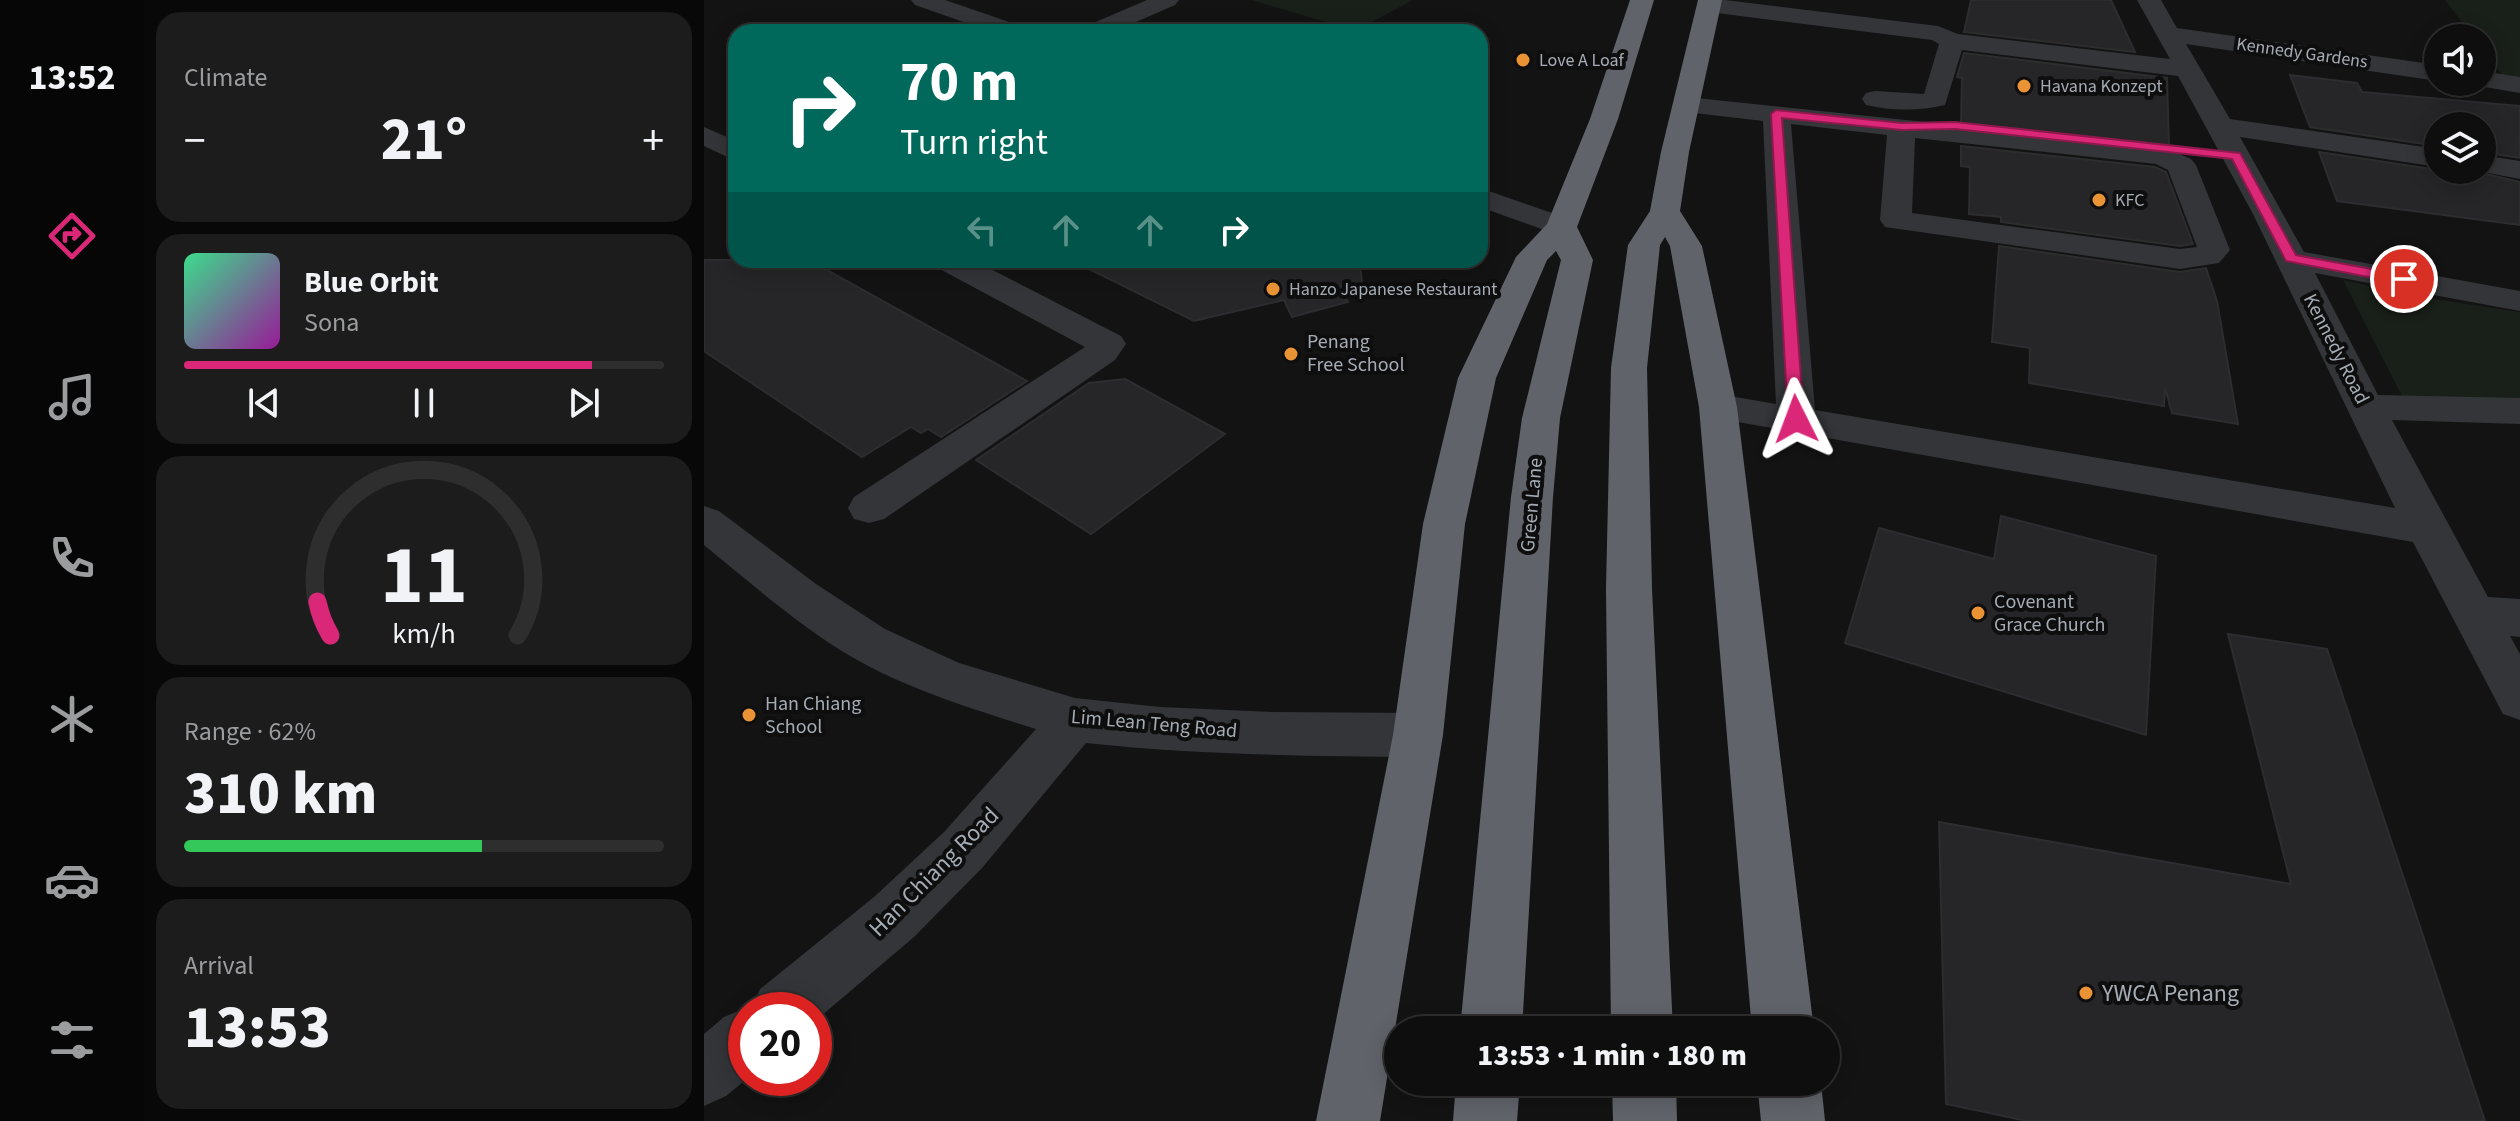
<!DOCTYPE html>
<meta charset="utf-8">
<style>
body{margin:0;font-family:"Source Sans 3",sans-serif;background:#1c1c1d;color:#f1f3f6;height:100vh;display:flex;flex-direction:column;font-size:30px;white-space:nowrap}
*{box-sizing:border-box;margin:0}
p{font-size:26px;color:#9b9c9e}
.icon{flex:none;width:44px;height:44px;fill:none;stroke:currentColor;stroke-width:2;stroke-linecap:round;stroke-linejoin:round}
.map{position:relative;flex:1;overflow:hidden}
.details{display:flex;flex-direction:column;gap:12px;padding:12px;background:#080808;width:560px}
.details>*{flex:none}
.top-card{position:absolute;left:24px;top:24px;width:760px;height:244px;border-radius:24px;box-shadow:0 4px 20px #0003,0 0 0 2px #2e2e2f;background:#00695c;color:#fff;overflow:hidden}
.controls{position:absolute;left:1720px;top:24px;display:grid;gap:16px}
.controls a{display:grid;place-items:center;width:72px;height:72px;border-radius:50%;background:#0e0e0f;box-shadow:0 4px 20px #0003,0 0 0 2px #2e2e2f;font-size:40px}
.speed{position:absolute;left:24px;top:992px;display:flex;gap:16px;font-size:40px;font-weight:700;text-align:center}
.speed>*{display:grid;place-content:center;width:104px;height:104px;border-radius:50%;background:#0e0e0f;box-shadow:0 4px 20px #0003,0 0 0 2px #2e2e2f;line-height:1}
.speed .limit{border:12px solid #d22;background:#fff;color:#111}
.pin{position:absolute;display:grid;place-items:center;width:68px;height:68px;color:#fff;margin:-34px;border:4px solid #fff;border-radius:50%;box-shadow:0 2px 8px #0007}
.me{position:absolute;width:88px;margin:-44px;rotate:357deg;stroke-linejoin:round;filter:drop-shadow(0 0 6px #0008)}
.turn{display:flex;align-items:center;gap:28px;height:168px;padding:0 40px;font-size:36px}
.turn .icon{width:104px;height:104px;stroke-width:2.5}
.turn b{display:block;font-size:56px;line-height:68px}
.lanes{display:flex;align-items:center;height:76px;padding:0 40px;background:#0003;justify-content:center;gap:40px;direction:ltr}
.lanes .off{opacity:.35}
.big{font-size:60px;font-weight:800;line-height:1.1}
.details .tile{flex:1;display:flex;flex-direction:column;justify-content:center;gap:12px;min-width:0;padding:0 28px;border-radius:24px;background:#1c1c1d}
.details .dial{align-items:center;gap:0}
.dial svg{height:208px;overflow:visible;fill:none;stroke:#2e2e2f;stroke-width:7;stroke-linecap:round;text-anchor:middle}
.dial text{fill:#f1f3f6;stroke:none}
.song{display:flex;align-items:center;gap:24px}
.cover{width:96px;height:96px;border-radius:12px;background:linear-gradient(135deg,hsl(150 70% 55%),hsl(300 70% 35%))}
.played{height:8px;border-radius:4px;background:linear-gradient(90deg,#db2777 85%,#2e2e2f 85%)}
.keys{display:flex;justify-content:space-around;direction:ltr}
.heat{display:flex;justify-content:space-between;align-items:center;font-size:44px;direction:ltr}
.charge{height:12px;border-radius:6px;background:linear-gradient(90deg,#34c759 62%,#2e2e2f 0)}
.trip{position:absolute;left:680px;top:1016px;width:456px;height:80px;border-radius:40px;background:#0e0e0f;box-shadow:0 4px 20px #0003,0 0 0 2px #2e2e2f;font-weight:800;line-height:80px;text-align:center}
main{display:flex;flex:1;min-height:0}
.dock{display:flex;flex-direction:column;width:144px;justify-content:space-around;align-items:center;background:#060606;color:#9b9c9e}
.dock .icon{width:56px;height:56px}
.dock .current{color:#db2777}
.dock b{font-size:36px;color:#f1f3f6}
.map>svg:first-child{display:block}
.green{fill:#191f19}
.building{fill:#262628;stroke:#2d2d30;stroke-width:2}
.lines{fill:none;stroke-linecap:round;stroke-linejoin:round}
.minor{fill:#343539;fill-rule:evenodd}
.highway{fill:#60646a;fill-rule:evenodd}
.route{fill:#db2777;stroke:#8e194d;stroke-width:2}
.poi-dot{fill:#ea9335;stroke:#0e0e0f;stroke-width:3}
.labels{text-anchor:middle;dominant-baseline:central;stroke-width:8;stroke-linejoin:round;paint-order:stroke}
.far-street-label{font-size:18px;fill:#a5acb4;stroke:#0e0e0f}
.far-poi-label{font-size:18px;fill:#a5acb4;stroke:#0e0e0f;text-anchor:start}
.poi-label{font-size:20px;fill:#a5acb4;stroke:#0e0e0f;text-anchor:start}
.street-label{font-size:20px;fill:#a5acb4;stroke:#0e0e0f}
.near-street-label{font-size:24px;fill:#a5acb4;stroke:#0e0e0f}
.near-poi-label{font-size:24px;fill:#a5acb4;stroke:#0e0e0f;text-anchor:start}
</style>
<main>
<nav class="dock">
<b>13:52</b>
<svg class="icon current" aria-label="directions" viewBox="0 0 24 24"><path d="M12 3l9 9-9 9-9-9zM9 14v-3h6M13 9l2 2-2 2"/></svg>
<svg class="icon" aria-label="music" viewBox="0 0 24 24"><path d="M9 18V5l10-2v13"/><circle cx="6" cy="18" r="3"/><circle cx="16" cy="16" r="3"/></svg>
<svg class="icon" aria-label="phone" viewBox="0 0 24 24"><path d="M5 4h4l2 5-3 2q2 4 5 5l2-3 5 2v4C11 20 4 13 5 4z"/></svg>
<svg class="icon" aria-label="climate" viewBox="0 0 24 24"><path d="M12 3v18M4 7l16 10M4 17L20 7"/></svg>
<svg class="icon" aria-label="car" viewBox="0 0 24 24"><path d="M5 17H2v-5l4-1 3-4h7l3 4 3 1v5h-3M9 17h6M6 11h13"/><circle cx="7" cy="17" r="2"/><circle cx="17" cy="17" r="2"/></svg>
<svg class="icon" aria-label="filters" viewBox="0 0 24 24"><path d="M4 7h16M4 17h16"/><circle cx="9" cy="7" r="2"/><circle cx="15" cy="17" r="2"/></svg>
</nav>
<section class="details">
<div class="tile"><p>Climate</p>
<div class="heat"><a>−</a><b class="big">21°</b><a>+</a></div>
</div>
<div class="tile">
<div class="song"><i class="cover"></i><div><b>Blue Orbit</b><p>Sona</p></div></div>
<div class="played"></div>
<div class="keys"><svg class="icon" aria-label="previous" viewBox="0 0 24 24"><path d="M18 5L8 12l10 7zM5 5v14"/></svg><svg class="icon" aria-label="pause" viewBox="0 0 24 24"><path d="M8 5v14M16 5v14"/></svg><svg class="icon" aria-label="next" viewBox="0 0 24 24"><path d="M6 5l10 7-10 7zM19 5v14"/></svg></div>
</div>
<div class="tile dial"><svg viewBox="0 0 100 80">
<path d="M14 69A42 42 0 1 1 86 69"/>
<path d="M14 69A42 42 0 0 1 9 56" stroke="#db2777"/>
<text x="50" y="56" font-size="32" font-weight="700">11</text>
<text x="50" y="72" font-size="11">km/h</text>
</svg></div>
<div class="tile"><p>Range · 62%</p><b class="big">310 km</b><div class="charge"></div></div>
<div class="tile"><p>Arrival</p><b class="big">13:53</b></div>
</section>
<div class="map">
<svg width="1816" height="1121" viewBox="0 0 1816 1121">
<rect width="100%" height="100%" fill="#131314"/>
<!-- green -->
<g class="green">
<path d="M548,0H709L651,31Z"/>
<path d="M1741,0H1816V78L1799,76L1778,49V38H1770Z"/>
<path d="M1639,280L1717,297L1816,312V401L1699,398Z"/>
</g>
<!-- building -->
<g class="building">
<path d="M1267,0H1407L1431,52L1260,32Z"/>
<path d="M1260,53L1463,78L1465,146L1257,123L1258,78L1253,77Z"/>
<path d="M1586,75L1653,83L1658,92L1816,106V158L1778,152V126H1734V146L1606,127Z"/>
<path d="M1257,146L1451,167L1462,172L1489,244L1476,246L1297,222V217L1265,214L1266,167L1257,166Z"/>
<path d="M1615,152L1734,170H1765L1816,182V225L1633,201Z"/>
<path d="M1295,246L1476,272L1502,268L1513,301L1534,424L1468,413L1461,388L1460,406L1325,383L1326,348L1288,342Z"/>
<path d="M0,260H105L323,381L237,437L224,429L217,433L207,427L158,457L0,351Z"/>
<path d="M367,260H655L658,282L635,287L644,302L588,317L580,300L490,321Z"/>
<path d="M421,379L521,434L387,534L272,460L385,383Z"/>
<path d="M1297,516L1452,556L1442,735L1141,643L1175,528L1290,559Z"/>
<path d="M1524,634L1623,649L1781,1121H1323L1242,1104L1235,822L1587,884Z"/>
</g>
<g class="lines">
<!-- minor -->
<g class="minor">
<path d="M207,0H241L320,27L323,32H288L211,5Z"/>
<path d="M443,0H475L471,5L409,32H377L380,27Z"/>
<path d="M997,0H1021L1234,26L1254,34L1466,59L1433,0H1457L1473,28L1734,65V81L1482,44L1526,119L1734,149V167L1536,137L1600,252L1816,291V311L1611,273L1674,395L1816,398V424L1688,420L1784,597L1816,599V637L1806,636L1816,654V720L1799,714L1709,542L1000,416L995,407L1000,398L1014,394L1072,404L1059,121L973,111L969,105L973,99L983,97L1459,147L1487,159L1492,165L1526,250L1515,263L1476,269L1181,227L1176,220L1183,135L1087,124L1111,410L1691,508L1549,214L1474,76L1258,50L1241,105C1215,111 1189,111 1162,105L1158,99L1162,93L1171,91L1220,94L1235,44L1228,40L1005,12L997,10L993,5ZM1211,138L1452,164L1464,170L1493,247L1476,249L1208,213Z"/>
<path d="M1778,71L1816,77V93L1769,85L1767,82H1778Z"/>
<path d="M0,127L32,141V161L0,146Z"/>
<path d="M1778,155L1816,161V179L1768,170H1778Z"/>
<path d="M776,188L868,220L873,227L868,234L857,236L776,207Z"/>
<path d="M228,260H269L417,336L422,344L411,360L180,519L165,523L150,519L144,508L150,497L381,347L232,267Z"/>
<path d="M0,506L15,511L112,584L181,629L255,663L371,698L456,707L568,712L714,713L732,719L739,735L732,751L714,757C603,756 493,755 382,743L278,868L210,937L110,1022V1010H42L44,1078L22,1096L0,1106V1034L20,1017L42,1008L47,1010L56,989L170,897L240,832L332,729C269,709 205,690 148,657C95,626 48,584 0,545Z"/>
</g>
<!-- highway -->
<g class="highway">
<path d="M926,0H950L914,119L873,227L889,260L856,418L849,497L818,1030H756L807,497L818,418L857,260L852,251L843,260L792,378L761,524L739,735L676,1121H612L689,735L719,524L754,378L812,257L843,224L886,119Z"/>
<path d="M994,0H1018L985,152L976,211L998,246L1033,407L1110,1030H1048L995,407L966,246L961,237L956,245L943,368L948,589L969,1030H907L902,589L907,368L924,245L946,211L957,152Z"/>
<path d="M752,1082H816L813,1121H749Z"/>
<path d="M908,1082H972L973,1121H909Z"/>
<path d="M1053,1082H1117L1121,1121H1057Z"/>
</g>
</g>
<!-- route -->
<path class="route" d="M1072,110L1198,123L1251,122L1536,153L1592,255L1700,275L1707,279L1700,284L1582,261L1528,159L1251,129L1198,130L1078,118L1100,419L1092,425L1084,419L1067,114Z"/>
<!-- markers -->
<g class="poi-dot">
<circle cx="819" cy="60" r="8"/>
<circle cx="1320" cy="86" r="8"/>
<circle cx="1395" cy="200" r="8"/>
<circle cx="569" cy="289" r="8"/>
<circle cx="587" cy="354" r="8"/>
<circle cx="1274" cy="613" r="8"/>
<circle cx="45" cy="715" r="8"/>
<circle cx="1382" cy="993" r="8"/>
</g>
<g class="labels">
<!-- far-street labels -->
<g class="far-street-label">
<text transform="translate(1598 53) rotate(8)">Kennedy Gardens</text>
</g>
<!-- far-poi labels -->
<g class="far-poi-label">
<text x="835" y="60">Love A Loaf</text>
<text x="1336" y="86">Havana Konzept</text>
<text x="1411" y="200">KFC</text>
<text x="585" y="289">Hanzo Japanese Restaurant</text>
</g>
<!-- poi labels -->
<g class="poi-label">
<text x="603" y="342">Penang<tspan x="603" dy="23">Free School</tspan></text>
<text x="1290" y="602">Covenant<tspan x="1290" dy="23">Grace Church</tspan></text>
<text x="61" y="704">Han Chiang<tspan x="61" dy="23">School</tspan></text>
</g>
<!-- street labels -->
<g class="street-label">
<text transform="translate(1632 349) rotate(63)">Kennedy Road</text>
<text transform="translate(828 505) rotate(-85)">Green Lane</text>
<text transform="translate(450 724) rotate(5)">Lim Lean Teng Road</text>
</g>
<!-- near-street labels -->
<g class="near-street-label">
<text transform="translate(230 872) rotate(-45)">Han Chiang Road</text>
</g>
<!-- near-poi labels -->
<g class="near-poi-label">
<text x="1398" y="993">YWCA Penang</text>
</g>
</g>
</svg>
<div class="controls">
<a><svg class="icon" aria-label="sound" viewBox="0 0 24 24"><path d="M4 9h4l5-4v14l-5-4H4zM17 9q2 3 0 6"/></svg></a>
<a><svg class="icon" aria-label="layers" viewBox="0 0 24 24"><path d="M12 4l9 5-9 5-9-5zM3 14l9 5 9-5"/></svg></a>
</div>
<div class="speed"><div class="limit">20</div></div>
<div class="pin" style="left:1700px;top:279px;background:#d93025"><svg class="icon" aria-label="arrive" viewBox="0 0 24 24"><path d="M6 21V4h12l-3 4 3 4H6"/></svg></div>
<svg class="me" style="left:1092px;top:419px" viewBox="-20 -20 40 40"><path d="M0-17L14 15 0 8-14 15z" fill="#db2777" stroke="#fff" stroke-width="4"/></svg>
<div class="trip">13:53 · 1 min · 180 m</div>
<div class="top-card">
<div class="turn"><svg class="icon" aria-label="right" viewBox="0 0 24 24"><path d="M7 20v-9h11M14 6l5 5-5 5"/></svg><div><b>70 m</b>Turn right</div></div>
<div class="lanes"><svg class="icon off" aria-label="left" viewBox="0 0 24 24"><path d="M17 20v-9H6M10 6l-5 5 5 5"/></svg><svg class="icon off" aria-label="ahead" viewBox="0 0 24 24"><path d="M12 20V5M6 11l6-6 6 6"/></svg><svg class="icon off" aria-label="ahead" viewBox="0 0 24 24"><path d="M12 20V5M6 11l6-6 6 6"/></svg><svg class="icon" aria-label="right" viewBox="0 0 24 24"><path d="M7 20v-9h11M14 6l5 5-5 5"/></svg></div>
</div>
</div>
</main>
